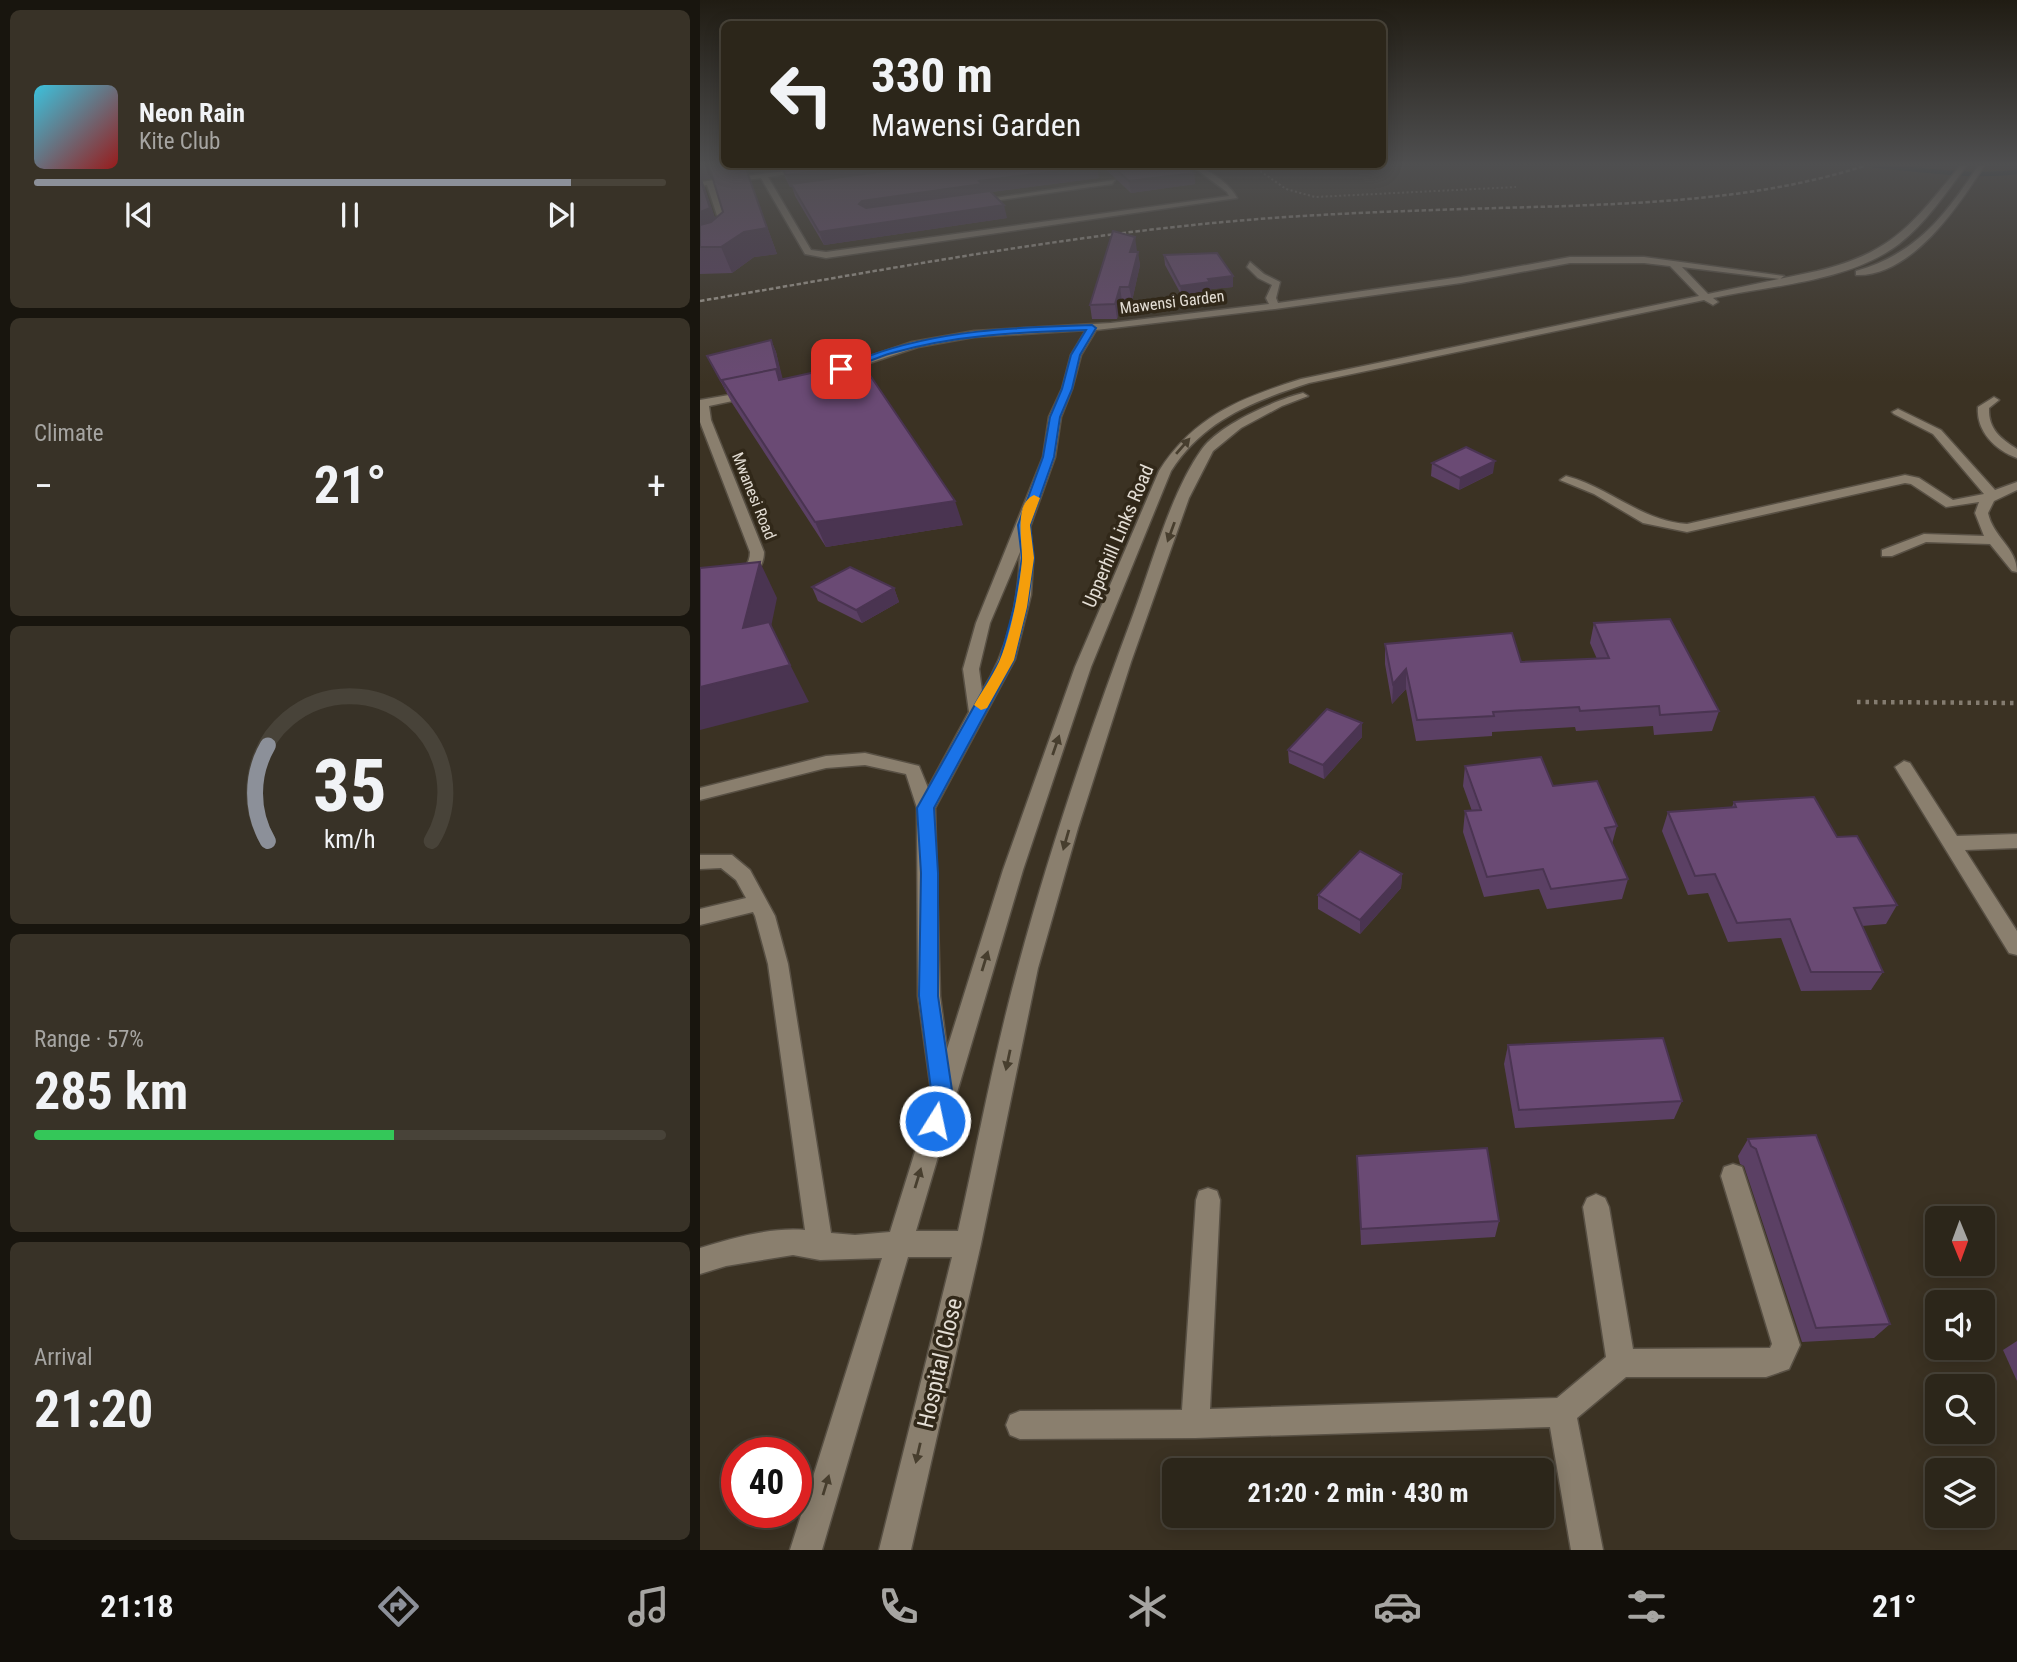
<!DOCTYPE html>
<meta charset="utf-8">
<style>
body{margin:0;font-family:"Roboto Condensed",sans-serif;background:#383227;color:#f1f3f6;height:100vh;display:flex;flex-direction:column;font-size:26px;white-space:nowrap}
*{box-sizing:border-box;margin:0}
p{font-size:23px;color:#a6a5a2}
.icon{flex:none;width:38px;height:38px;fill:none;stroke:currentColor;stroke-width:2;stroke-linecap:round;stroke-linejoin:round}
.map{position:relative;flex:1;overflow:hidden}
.sheet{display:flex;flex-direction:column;gap:10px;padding:10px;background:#18150e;width:700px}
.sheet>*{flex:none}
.hud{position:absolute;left:21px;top:21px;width:665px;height:147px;border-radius:10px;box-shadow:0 4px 18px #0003,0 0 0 2px #484339;background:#2c261a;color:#f1f3f6;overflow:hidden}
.needle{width:46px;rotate:179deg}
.controls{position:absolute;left:1225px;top:1206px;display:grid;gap:14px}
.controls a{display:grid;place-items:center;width:70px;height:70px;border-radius:10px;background:#2c261a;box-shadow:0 4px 18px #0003,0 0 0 2px #484339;font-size:35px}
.speed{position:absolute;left:21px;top:1437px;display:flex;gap:14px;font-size:35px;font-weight:700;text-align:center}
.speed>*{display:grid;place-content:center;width:91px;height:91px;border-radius:50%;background:#2c261a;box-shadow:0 4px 18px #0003,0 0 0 2px #484339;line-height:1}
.speed .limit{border:10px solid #d22;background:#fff;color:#111}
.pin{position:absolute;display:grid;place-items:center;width:60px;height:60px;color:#fff;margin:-30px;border-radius:14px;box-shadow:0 4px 10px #0006}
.me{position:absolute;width:77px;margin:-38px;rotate:10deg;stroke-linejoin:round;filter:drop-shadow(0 0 5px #0008)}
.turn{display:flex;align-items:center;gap:24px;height:147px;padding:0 35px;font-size:32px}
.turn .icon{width:91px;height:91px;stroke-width:2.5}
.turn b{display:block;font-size:49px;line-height:60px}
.big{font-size:52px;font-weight:700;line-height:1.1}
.sheet .tile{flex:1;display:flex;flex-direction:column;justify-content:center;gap:10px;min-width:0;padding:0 24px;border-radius:10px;background:#383227}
.sheet .dial{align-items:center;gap:0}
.dial svg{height:182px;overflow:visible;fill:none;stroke:#484339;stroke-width:7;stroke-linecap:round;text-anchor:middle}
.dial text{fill:#f1f3f6;stroke:none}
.song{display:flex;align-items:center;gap:21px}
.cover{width:84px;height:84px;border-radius:10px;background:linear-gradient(135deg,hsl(190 70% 55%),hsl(0 70% 35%))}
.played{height:7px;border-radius:4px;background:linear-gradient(90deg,#8c9099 85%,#484339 85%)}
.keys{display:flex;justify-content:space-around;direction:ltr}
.heat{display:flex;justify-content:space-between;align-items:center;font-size:38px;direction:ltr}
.charge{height:10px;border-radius:5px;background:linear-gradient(90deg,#34c759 57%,#484339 0)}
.trip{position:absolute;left:462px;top:1458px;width:392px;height:70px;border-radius:10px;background:#2c261a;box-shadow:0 4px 18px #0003,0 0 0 2px #484339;font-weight:700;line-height:70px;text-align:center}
.menu{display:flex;height:112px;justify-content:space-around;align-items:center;background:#120f0a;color:#a6a5a2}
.menu .icon{width:49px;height:49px}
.menu .active{color:#8c9099}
.menu b{font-size:32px;color:#f1f3f6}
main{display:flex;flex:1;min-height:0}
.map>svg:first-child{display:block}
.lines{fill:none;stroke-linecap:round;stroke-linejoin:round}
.stream{stroke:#001b29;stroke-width:4.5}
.minor-casing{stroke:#585044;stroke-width:3}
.path-far1{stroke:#847c70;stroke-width:2;stroke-dasharray:2 2.5;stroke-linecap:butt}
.path{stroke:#847c70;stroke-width:4.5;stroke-dasharray:3.5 5;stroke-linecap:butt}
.minor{fill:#8a7f6e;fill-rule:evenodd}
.rail{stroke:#aaa398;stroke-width:2.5;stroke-dasharray:4.5 2.5;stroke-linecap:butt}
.wall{fill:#5b4064;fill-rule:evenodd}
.shaded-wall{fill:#4a3451}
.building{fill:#6a4a74;stroke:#4a3451;stroke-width:2}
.oneway{fill:#473e2e}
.route{fill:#1a73e8;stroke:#114b97;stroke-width:2}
.slow{fill:#f59e0b}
.labels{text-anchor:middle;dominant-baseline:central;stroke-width:7;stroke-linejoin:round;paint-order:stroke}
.far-street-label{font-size:16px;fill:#e4ded5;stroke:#312819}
.street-label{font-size:19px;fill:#e4ded5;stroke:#312819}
.near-street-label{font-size:23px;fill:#e4ded5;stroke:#312819}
</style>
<main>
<section class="sheet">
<div class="tile">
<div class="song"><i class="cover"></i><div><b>Neon Rain</b><p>Kite Club</p></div></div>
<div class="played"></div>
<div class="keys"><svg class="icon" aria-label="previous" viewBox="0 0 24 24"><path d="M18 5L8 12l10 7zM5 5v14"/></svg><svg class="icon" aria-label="pause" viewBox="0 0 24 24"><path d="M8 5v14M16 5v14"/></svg><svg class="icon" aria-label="next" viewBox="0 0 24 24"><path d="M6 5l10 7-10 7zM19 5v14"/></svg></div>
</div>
<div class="tile"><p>Climate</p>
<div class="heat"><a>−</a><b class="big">21°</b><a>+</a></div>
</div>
<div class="tile dial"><svg viewBox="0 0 100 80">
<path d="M14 69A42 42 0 1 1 86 69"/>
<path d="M14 69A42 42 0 0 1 14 27" stroke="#8c9099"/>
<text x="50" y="56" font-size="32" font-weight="700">35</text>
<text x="50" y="72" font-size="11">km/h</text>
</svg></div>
<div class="tile"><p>Range · 57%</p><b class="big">285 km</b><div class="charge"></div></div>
<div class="tile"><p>Arrival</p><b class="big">21:20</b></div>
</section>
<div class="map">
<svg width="1317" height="1550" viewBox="0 0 1317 1550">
<rect width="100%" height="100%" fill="#3b3223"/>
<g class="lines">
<!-- stream -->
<path class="stream" d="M1174,166C1221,169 1271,178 1317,172"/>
<!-- minor casing -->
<g class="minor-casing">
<g id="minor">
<path d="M125,166H143L68,177L111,250L126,252L529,196L527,192L492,166C506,166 531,185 537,198L126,258L105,254L61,178L14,184L31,235L21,244L0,250V245L23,234L7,185L0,186V182Z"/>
<path d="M1260,166H1266C1246,193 1226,223 1199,244C1149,282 1073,285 1013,298L1018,302L1013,305L1004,300L609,383C554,401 503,420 471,471L391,667L323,870L216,1231H258C278,1143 294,1054 318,967C350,848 390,730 433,615C452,564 471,492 502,449C519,425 575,400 603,393L608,396L582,406L541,428L513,451L489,498L431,662L378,828L338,968L281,1244L211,1550H179L252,1257H208L122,1550H90L182,1258L120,1260L93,1255L26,1266L0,1274V1248C32,1238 71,1227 105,1230L68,964L55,916L53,912L0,925V909L46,898L36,880L21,868L0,869V855H32L50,870L75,916L88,964L131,1233L155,1235L190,1232L232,1097L218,996L217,808L206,774L165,765L126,768L0,800V788L126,756L165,753L219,766L228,788L269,712L263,669L276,623L343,457L349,417L362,389L371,355L386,330L274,337L218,347L139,373L135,372V368L212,342L274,331L411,323L569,304L566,298L572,285L558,278L547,267L550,262L564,274L580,282L576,298L578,303L761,277L870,257H944L1084,276L1080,279L982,267L1008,294L1117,271C1193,253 1213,223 1260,166ZM870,263H944L970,266L999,296L601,379C541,398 494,416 459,471L375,667L303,870L247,1049L240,996L235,808L315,659L331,595L333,562L330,527L355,457L361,417L372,389L381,355L396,330L575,309L761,283ZM320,552C319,600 308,651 282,691L279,669L290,623Z"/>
<path d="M1278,166H1284C1258,207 1211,277 1156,275V271C1216,254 1245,216 1278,166Z"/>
<path d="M415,180L412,184L273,204L269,202Z"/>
<path d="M52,391L57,394L56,396L9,406L11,420L64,552C64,582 24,596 0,601V593C20,588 50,575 50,552L0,422V400Z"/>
<path d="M1294,397L1299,400L1289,408C1288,429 1301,439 1317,449V458C1295,450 1276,431 1278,407Z"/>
<path d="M1198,409L1241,430L1295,490L1317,482V490L1294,501L1288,513C1293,537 1317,548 1317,572L1312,571L1290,544L1226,542L1192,556H1182V550L1224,534L1284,536L1275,513L1279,502L1246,507L1211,484L1205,483L987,532L943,523L894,494L860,480L866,476C911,488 941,521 987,524L1205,475L1219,478L1253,500L1284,494L1233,434L1194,414L1192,412Z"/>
<path d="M1204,761L1210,763L1257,836L1317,834V848L1265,850L1317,931V955L1309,953L1195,767Z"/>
<path d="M1033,1164L1042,1167L1045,1176L1100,1345L1089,1369L1066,1377H926L877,1418L903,1550H871L850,1427L495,1438L320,1439L310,1435L306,1425L310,1415L320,1411L482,1410L496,1200L499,1191L508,1188L517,1191L520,1200L510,1409L857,1398L906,1357L883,1207L887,1198L896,1194L905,1198L909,1207L933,1349L1070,1348L1072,1344L1021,1176L1024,1167Z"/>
</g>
</g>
<!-- path-far1 -->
<path class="path-far1" d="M553,166L586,189L615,197L816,187"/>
<!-- path -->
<path class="path" d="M1157,702L1317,703"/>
<!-- minor -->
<use href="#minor" class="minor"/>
<!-- rail -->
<path class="rail" d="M0,301C190,269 380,232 572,218C670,211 769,209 867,206C968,202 1067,197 1164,166"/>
</g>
<!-- wall -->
<g class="wall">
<path d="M0,166H45L77,254L54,257L32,273L0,274ZM13,178L23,212L15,218L2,180Z"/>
<path d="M81,166L399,178L291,192L307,218L124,245L95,196L92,186L90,187L85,177Z"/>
<path d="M402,166H485L494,173L495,184L431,193Z"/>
<path d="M437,251L440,265L432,301H422L417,319H392L390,305Z"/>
<path d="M464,255L533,276V287L511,289L512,293L482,296L465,265Z"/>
<path d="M71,340L76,352L82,379L263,525L126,547L32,403L7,356Z"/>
<path d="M732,463L793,473L759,490L731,476Z"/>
<path d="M112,587L194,588L199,602L162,623L118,601Z"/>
<path d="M894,623L1019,711L1012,731L954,735L953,726L876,731L875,727L792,732V736L716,741L706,689L692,704L685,664V644L821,662L897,659L890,643Z"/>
<path d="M662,723V737L624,779L589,763L588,750Z"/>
<path d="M765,766L853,786L917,826L912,844L928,879L922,899L847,909L839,889L784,897L763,832L765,811H772L763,786Z"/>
<path d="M1034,802L1137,837L1197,905L1186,924L1162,926L1183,972L1171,990L1101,991L1081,938L1028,942L1008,893L988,895L962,831L968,812L1032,807Z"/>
<path d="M702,874L701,888L660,934L618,909V895Z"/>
<path d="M808,1045L982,1101L974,1119L815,1128L804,1064Z"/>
<path d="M1048,1139L1190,1324L1174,1338L1102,1342L1044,1166L1040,1164L1038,1156Z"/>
<path d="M657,1156L799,1221L795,1237L661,1245Z"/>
<path d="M1317,1341V1381L1303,1350Z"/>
</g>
<!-- shaded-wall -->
<g class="shaded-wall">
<path d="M0,166H45L77,254L54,257L32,273L21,247L47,173L2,180L20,233L0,242Z"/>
<path d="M158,166H253L91,184L92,186L90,187L86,175Z"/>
<path d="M397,166L399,178L284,193L166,213L159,204L162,201L279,181Z"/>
<path d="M494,173L495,184L431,193L429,181Z"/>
<path d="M304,205L307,218L124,245L119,232Z"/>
<path d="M435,237L437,251L432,266L430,252Z"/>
<path d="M438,252L440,265L432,301L429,287Z"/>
<path d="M533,276V287L511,289L512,293L482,296L480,286L508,279Z"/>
<path d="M420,287L422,301L417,319L415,304Z"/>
<path d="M71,340L76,352L83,380H22L27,392H26L21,381Z"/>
<path d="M795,461L793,473L759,490L760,478Z"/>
<path d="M255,501L263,525L126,547L115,522Z"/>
<path d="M60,562L77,598L71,627L109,702L0,730V687L43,628Z"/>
<path d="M194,588L199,602L162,623L156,610Z"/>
<path d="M706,669V689L692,704L693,684Z"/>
<path d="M662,723V737L624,779L623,765Z"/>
<path d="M702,874L701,888L660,934V920Z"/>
</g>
<!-- building -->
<g class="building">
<path d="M9,166H45L67,228L44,232L21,247H0V225L11,222L23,212Z"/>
<path d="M81,166H158L86,175Z"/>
<path d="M223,166H397L279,181L282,184L162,201L159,204L166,208L290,191L304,205L119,232L91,184Z"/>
<path d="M412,166H485L494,173L429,181Z"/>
<path d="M0,178L10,208L0,212Z"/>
<path d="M413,231L435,237L430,252H438L429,287H420L415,304L390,305Z"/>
<path d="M517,253L533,276L508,279L510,282L480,286L464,255Z"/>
<path d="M71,340L78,369L21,381L7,356Z"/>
<path d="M161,362L255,501L115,522L22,380L76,369L79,380Z"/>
<path d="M766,447L795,461L760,478L732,463Z"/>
<path d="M60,562L43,628L69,622L90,665L0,687V568Z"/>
<path d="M150,567L194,588L156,610L112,587Z"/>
<path d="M970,619L1019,711L960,715L959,706L880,711L879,707L793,712L794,716L717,720L706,669L693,684L685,644L812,633L821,662L909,658L894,623Z"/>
<path d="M627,709L662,723L623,765L588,750Z"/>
<path d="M841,757L853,786L897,781L917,826L905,828L928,879L851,889L843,869L787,877L765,811L781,810L765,766Z"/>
<path d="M1114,797L1137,837L1157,836L1197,905L1154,908L1183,972H1111L1090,919L1037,923L1015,874L995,876L968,812L1036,807L1034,802Z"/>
<path d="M660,851L702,874L660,920L618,895Z"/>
<path d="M963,1038L982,1101L819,1110L808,1045Z"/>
<path d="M1116,1135L1190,1324L1116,1328L1056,1149L1051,1146L1048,1139Z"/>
<path d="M787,1148L799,1221L661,1229L657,1156Z"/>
</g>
<!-- one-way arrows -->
<defs><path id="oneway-solid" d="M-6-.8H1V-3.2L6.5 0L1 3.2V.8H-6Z" transform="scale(1.75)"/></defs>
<g class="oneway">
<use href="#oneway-solid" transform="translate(483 446) rotate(-49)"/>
<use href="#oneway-solid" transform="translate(471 532) rotate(110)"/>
<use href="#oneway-solid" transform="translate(356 745) rotate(-71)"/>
<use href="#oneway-solid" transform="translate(366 840) rotate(106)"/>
<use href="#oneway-solid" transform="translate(285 961) rotate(-73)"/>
<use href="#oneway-solid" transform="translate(308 1060) rotate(102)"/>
<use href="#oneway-solid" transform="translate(218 1178) rotate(-73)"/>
<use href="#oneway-solid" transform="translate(218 1453) rotate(103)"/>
<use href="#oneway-solid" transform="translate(126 1485) rotate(-73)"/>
</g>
<!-- sky -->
<linearGradient id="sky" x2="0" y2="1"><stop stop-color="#201c13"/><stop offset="0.43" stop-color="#4f4f50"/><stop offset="1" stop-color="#4f4f50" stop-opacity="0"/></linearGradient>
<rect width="1317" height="383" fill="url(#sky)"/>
<!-- route -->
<path class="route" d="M392,325L396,328L380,355L372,389L360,417L354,457L330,525L334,558L327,607L314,660L234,808L238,873V996L253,1097L243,1129L235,1132L227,1129L224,1121L232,1097L219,996L221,873L217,808L300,660L314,607L322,558L318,525L343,457L350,417L362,389L371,355L386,330C320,332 255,335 192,353C174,358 158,367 141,372L136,369C144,363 156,360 166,357C238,330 316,327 392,325Z"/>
<!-- slow -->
<path class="slow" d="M334,495L340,498L330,525L334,558L327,607L314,660L287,708L281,710L274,705C282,691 292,677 299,662C311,635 319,590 322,561C323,543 313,504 334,495Z"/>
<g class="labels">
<!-- far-street labels -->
<g class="far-street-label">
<text transform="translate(472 302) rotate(-7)">Mawensi Garden</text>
<text transform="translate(54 496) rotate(68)">Mwanesi Road</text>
</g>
<!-- street labels -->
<g class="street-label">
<text transform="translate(418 536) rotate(-67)">Upperhill Links Road</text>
</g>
<!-- near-street labels -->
<g class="near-street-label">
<text transform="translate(240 1363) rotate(-77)">Hospital Close</text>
</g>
</g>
</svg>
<div class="controls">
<a><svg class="needle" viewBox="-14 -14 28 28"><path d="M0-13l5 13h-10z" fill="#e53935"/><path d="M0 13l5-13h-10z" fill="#a6a5a2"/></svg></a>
<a><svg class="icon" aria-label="sound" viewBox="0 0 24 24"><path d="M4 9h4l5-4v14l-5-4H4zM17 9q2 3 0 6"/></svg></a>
<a><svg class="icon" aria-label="search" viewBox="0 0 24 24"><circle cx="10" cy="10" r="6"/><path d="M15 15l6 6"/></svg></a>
<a><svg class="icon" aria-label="layers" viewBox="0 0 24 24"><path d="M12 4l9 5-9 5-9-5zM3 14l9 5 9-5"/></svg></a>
</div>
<div class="speed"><div class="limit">40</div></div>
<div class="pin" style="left:141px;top:369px;background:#d93025"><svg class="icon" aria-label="arrive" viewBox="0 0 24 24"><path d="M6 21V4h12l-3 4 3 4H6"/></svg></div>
<svg class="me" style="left:235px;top:1121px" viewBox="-20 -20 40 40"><circle r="17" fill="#1a73e8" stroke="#fff" stroke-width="3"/><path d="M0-11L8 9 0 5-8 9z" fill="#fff"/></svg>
<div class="trip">21:20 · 2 min · 430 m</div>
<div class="hud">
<div class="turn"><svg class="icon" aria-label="left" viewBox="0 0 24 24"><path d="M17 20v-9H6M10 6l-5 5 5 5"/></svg><div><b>330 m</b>Mawensi Garden</div></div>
</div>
</div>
</main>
<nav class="menu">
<b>21:18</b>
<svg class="icon active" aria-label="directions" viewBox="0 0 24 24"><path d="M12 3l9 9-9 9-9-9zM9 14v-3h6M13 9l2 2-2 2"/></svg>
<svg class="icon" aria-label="music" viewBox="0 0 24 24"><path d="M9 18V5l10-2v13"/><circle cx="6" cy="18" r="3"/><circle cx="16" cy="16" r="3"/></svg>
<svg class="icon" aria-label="phone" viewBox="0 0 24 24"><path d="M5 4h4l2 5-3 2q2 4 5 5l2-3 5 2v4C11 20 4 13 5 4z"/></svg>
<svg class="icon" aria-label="climate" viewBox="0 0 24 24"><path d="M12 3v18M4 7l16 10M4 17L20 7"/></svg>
<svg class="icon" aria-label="car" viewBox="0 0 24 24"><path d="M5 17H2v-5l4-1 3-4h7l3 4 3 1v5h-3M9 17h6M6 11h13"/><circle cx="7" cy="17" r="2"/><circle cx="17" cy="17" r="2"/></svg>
<svg class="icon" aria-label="filters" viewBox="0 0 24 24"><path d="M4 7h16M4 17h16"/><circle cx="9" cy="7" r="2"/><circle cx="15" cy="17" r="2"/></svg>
<b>21°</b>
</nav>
